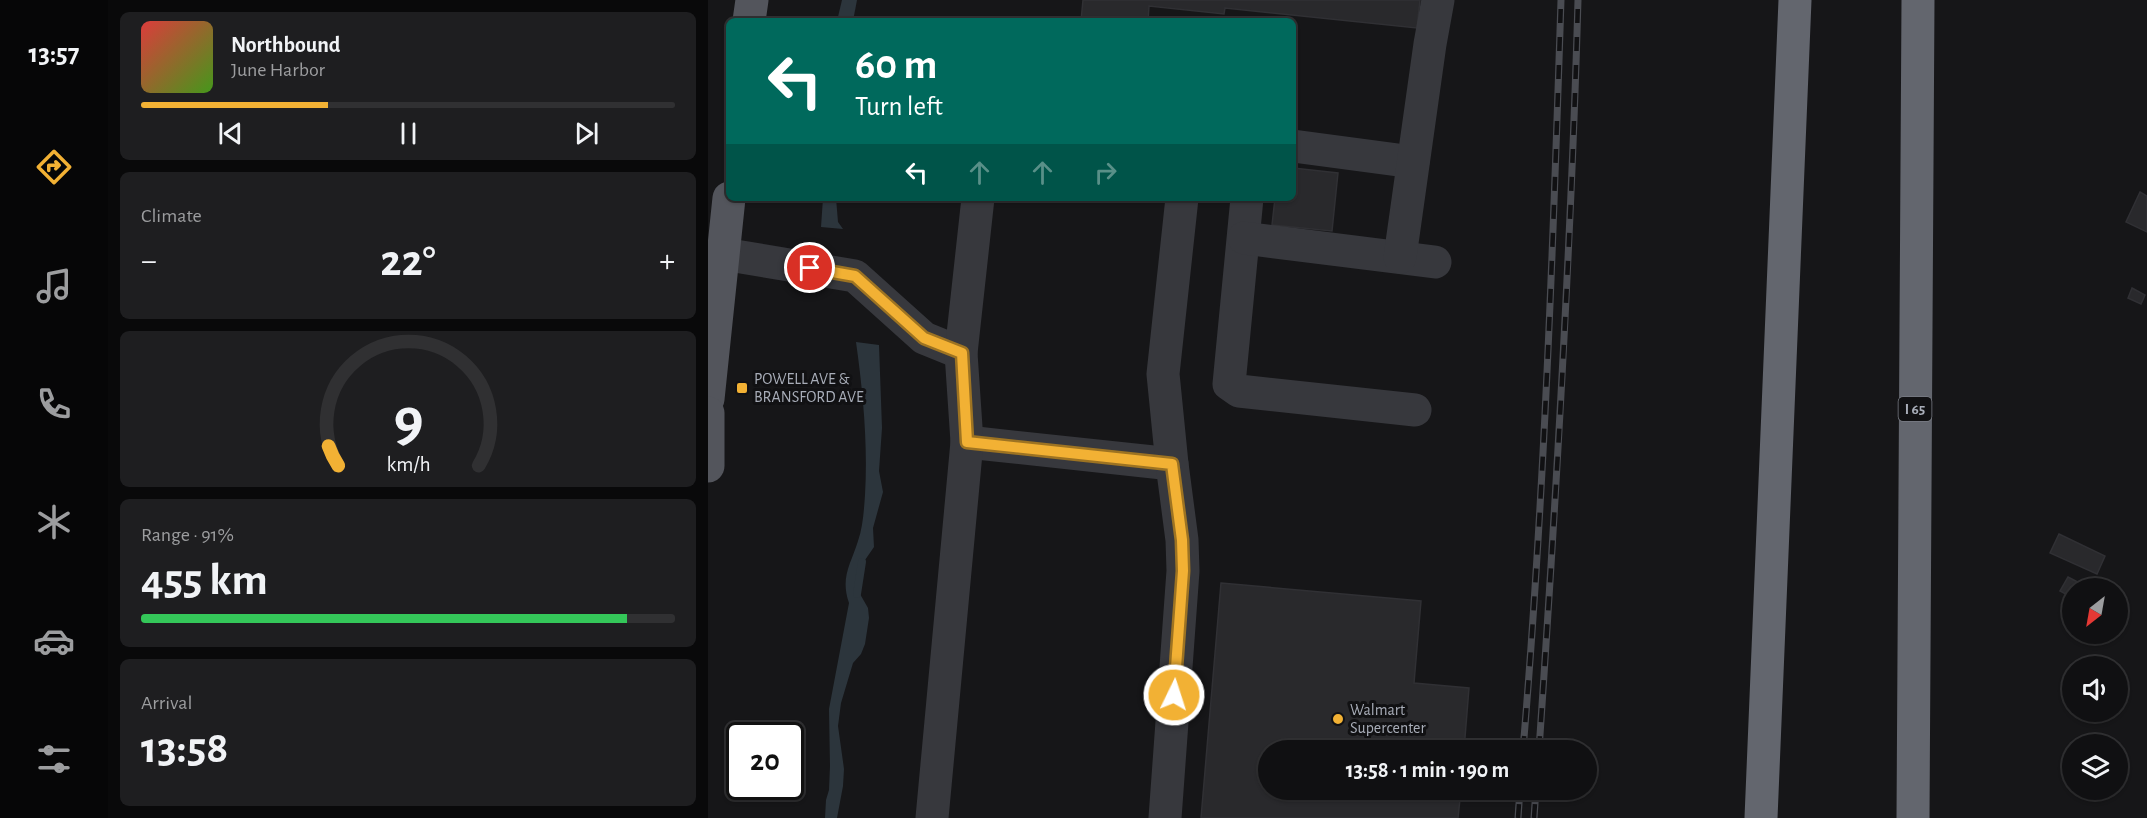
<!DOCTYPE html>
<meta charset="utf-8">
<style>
body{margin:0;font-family:"Alegreya Sans",sans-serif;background:#1e1e20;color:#f1f3f6;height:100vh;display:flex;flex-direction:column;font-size:22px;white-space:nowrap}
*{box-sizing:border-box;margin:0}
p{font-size:20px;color:#9c9d9f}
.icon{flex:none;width:33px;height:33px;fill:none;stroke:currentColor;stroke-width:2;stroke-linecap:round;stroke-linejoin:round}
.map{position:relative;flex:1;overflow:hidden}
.side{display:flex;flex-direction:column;gap:12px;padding:12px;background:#09090a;width:600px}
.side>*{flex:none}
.hud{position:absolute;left:18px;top:18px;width:570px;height:183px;border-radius:9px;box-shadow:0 2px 4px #0004,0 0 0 2px #303032;background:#00695c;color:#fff;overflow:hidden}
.needle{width:39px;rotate:211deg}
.buttons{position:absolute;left:1354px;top:578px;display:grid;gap:12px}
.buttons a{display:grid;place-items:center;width:66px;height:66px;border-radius:50%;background:#101012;box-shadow:0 2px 4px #0004,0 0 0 2px #303032;font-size:30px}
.speed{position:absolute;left:18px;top:722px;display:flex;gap:12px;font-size:30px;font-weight:700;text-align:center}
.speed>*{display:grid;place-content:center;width:78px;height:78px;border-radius:50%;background:#101012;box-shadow:0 2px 4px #0004,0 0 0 2px #303032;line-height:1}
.speed .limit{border:3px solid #111;border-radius:9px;background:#fff;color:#111}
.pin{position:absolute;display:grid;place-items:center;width:51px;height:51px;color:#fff;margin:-26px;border:3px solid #fff;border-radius:50%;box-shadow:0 2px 6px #0007}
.me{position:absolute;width:66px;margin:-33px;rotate:4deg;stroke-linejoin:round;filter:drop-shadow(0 0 4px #0008)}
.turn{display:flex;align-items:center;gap:21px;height:126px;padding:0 30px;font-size:27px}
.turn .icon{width:78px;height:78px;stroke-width:2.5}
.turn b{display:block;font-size:42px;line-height:51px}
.lanes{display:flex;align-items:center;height:57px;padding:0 30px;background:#0003;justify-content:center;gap:30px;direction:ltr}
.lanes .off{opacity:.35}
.big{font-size:45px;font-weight:700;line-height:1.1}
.side .widget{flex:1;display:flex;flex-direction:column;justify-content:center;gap:9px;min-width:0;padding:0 21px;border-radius:9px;background:#1e1e20}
.side .dial{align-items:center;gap:0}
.dial svg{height:156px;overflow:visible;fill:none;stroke:#303032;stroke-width:7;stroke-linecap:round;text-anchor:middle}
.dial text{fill:#f1f3f6;stroke:none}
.song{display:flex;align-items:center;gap:18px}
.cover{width:72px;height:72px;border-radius:9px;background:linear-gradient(135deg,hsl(0 70% 55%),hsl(100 70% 35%))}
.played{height:6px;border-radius:3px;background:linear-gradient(90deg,#f2b134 35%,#303032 35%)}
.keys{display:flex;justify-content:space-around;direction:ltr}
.heat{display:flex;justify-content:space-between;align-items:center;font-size:33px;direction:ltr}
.charge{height:9px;border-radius:4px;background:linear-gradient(90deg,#34c759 91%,#303032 0)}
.trip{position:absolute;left:550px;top:740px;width:339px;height:60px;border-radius:30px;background:#101012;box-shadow:0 2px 4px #0004,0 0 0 2px #303032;font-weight:700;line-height:60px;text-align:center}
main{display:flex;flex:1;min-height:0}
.tabs{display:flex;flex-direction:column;width:108px;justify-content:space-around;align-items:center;background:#060607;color:#9c9d9f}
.tabs .icon{width:42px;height:42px}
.tabs .active{color:#f2b134}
.tabs b{font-size:27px;color:#f1f3f6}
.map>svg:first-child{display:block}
.water{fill:#2c353c}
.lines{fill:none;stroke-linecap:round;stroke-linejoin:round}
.stream{stroke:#2c353c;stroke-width:8}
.building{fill:#29292c;stroke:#303034;stroke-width:1.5}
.minor{stroke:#37383d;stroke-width:33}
.major{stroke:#53555c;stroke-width:33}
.highway{stroke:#63666e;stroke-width:33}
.rail-casing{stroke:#4a4c52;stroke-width:7}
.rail{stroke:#111113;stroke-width:4.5;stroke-dasharray:14;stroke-linecap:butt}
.route-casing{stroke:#9d7322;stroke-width:15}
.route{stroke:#f2b134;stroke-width:10}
.poi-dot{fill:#f2b134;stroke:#111113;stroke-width:2}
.labels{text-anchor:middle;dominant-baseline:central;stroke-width:6;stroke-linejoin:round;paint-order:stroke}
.shield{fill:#111113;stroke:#7b7e86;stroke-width:1.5}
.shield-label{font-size:15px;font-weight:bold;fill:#a8adb8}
.poi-label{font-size:16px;fill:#a8adb8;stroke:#111113;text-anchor:start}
</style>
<main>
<nav class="tabs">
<b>13:57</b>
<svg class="icon active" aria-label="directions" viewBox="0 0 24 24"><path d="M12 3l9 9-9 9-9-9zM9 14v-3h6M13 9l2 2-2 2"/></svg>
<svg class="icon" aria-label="music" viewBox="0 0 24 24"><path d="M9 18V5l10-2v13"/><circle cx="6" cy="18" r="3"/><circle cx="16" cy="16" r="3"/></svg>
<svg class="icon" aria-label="phone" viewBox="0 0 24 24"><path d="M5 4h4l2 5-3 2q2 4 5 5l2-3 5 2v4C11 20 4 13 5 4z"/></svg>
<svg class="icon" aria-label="climate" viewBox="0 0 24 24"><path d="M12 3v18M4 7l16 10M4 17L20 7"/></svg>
<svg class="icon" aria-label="car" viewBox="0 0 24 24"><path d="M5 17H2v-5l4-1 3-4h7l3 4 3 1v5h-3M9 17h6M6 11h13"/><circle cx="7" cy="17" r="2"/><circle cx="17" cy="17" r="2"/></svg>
<svg class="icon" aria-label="filters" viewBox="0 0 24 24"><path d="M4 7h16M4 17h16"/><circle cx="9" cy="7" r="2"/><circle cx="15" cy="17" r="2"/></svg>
</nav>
<section class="side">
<div class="widget">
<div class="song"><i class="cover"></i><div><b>Northbound</b><p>June Harbor</p></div></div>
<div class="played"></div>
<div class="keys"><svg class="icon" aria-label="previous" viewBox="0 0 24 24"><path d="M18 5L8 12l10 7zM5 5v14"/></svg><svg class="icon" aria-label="pause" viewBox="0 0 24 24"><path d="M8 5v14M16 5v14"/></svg><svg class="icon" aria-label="next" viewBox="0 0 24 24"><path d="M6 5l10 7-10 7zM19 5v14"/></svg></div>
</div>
<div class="widget"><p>Climate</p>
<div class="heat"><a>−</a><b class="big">22°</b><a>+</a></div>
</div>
<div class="widget dial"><svg viewBox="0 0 100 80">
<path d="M14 69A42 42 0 1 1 86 69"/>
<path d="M14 69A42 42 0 0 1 9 59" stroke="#f2b134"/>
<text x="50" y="56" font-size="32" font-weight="700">9</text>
<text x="50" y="72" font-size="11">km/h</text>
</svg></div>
<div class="widget"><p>Range · 91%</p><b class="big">455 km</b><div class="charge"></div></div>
<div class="widget"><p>Arrival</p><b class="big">13:58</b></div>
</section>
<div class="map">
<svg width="1439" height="818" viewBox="0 0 1439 818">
<rect width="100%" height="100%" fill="#161618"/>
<!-- water -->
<g class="water">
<path d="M134,0H149L145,21H129Z"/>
<path d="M115,198H128L130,222L135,229L113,227Z"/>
<path d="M148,342L171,345L174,428L171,471L175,492L165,528L166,547L157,560L149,581L152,594L160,608L161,618L157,644L153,654L145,663L133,703L130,726L136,769L135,786L129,818H117L118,800L121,790L122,766L121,709L141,603C132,577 143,564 150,541C155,527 156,509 157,495C160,444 155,392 148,342Z"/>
</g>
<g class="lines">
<!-- stream -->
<path class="stream" d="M149,594L154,562"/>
</g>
<!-- building -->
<g class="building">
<path d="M375,0H712L709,28L517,8L516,14L441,6L440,21H373Z"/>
<path d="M585,168L630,173L624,231L564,225L567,198H585Z"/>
<path d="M1432,192L1439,196V232L1418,222Z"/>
<path d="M1424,288L1437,295L1433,304L1420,298Z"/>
<path d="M1351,534L1397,556L1389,574L1342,553Z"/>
<path d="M1360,577L1381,588H1365V598L1352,591Z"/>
<path d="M513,583L713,601L706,683L761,688L756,750H561V789H753L750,818H493Z"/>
</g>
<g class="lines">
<!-- minor -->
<g class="minor">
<path d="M585,146L705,162"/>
<path d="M539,198L521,384L531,391L707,410"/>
<path d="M536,238L727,262"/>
<path d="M15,254L147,276L216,338L253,353"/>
<path d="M692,257L722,44L730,0"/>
<path d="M259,442L464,464"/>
<path d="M224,818L259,442L253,353L270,198"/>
<path d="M457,818L475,571L474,540L464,464L455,374L474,198"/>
</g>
<!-- major -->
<g class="major">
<path d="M41,21L44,0"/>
<path d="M0,399L21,198"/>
<path d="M0,413V466"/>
</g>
<!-- highway -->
<g class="highway">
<path d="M1053,818L1087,0"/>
<path d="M1205,818L1210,0"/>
</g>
<!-- rail casing -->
<g class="rail-casing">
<g id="rail">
<path d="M815,750C836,500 845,250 853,0"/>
<path d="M831,750C848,500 863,250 870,0"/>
<path d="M810,818L812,789"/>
<path d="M826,818L828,789"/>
</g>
</g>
<!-- rail -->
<use href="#rail" class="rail"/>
</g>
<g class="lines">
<!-- route casing -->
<g class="route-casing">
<path id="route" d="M102,268L147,276L216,338L254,353L259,442L464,464L474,540L475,571L466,695"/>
</g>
<!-- route -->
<use href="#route" class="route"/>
</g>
<!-- markers -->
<g class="poi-dot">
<rect x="28" y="382" width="12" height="12" rx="3"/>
<circle cx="630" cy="719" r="6"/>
</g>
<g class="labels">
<!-- shield labels -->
<rect class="shield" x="1190.5" y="397" width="33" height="24" rx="4.5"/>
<g class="shield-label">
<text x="1207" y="409">I 65</text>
</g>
<!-- poi labels -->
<g class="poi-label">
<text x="46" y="379">POWELL AVE &amp;<tspan x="46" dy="18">BRANSFORD AVE</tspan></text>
<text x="642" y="710">Walmart<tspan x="642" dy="18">Supercenter</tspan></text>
</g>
</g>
</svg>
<div class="buttons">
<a><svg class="needle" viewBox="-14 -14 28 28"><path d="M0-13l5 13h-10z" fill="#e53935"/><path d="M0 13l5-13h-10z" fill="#9c9d9f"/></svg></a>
<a><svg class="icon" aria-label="sound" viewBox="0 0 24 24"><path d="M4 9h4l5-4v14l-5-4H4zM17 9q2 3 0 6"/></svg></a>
<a><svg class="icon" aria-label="layers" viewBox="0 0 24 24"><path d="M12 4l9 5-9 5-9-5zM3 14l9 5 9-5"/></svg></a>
</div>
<div class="speed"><div class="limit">20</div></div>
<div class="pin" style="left:102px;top:268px;background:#d93025"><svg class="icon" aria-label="arrive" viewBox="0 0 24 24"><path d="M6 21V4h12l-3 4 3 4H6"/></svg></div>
<svg class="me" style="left:466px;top:695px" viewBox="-20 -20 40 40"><circle r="17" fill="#f2b134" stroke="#fff" stroke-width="3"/><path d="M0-11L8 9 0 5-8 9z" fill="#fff"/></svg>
<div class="trip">13:58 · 1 min · 190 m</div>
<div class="hud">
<div class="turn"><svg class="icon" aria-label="left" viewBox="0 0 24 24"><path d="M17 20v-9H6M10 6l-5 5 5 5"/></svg><div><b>60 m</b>Turn left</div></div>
<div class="lanes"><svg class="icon" aria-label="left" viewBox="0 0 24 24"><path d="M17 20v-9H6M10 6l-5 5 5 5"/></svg><svg class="icon off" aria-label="ahead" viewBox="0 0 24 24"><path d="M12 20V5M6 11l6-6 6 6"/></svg><svg class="icon off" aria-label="ahead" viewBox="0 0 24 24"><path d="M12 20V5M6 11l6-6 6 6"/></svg><svg class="icon off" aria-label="right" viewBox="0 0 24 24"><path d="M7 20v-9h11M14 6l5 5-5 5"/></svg></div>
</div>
</div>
</main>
